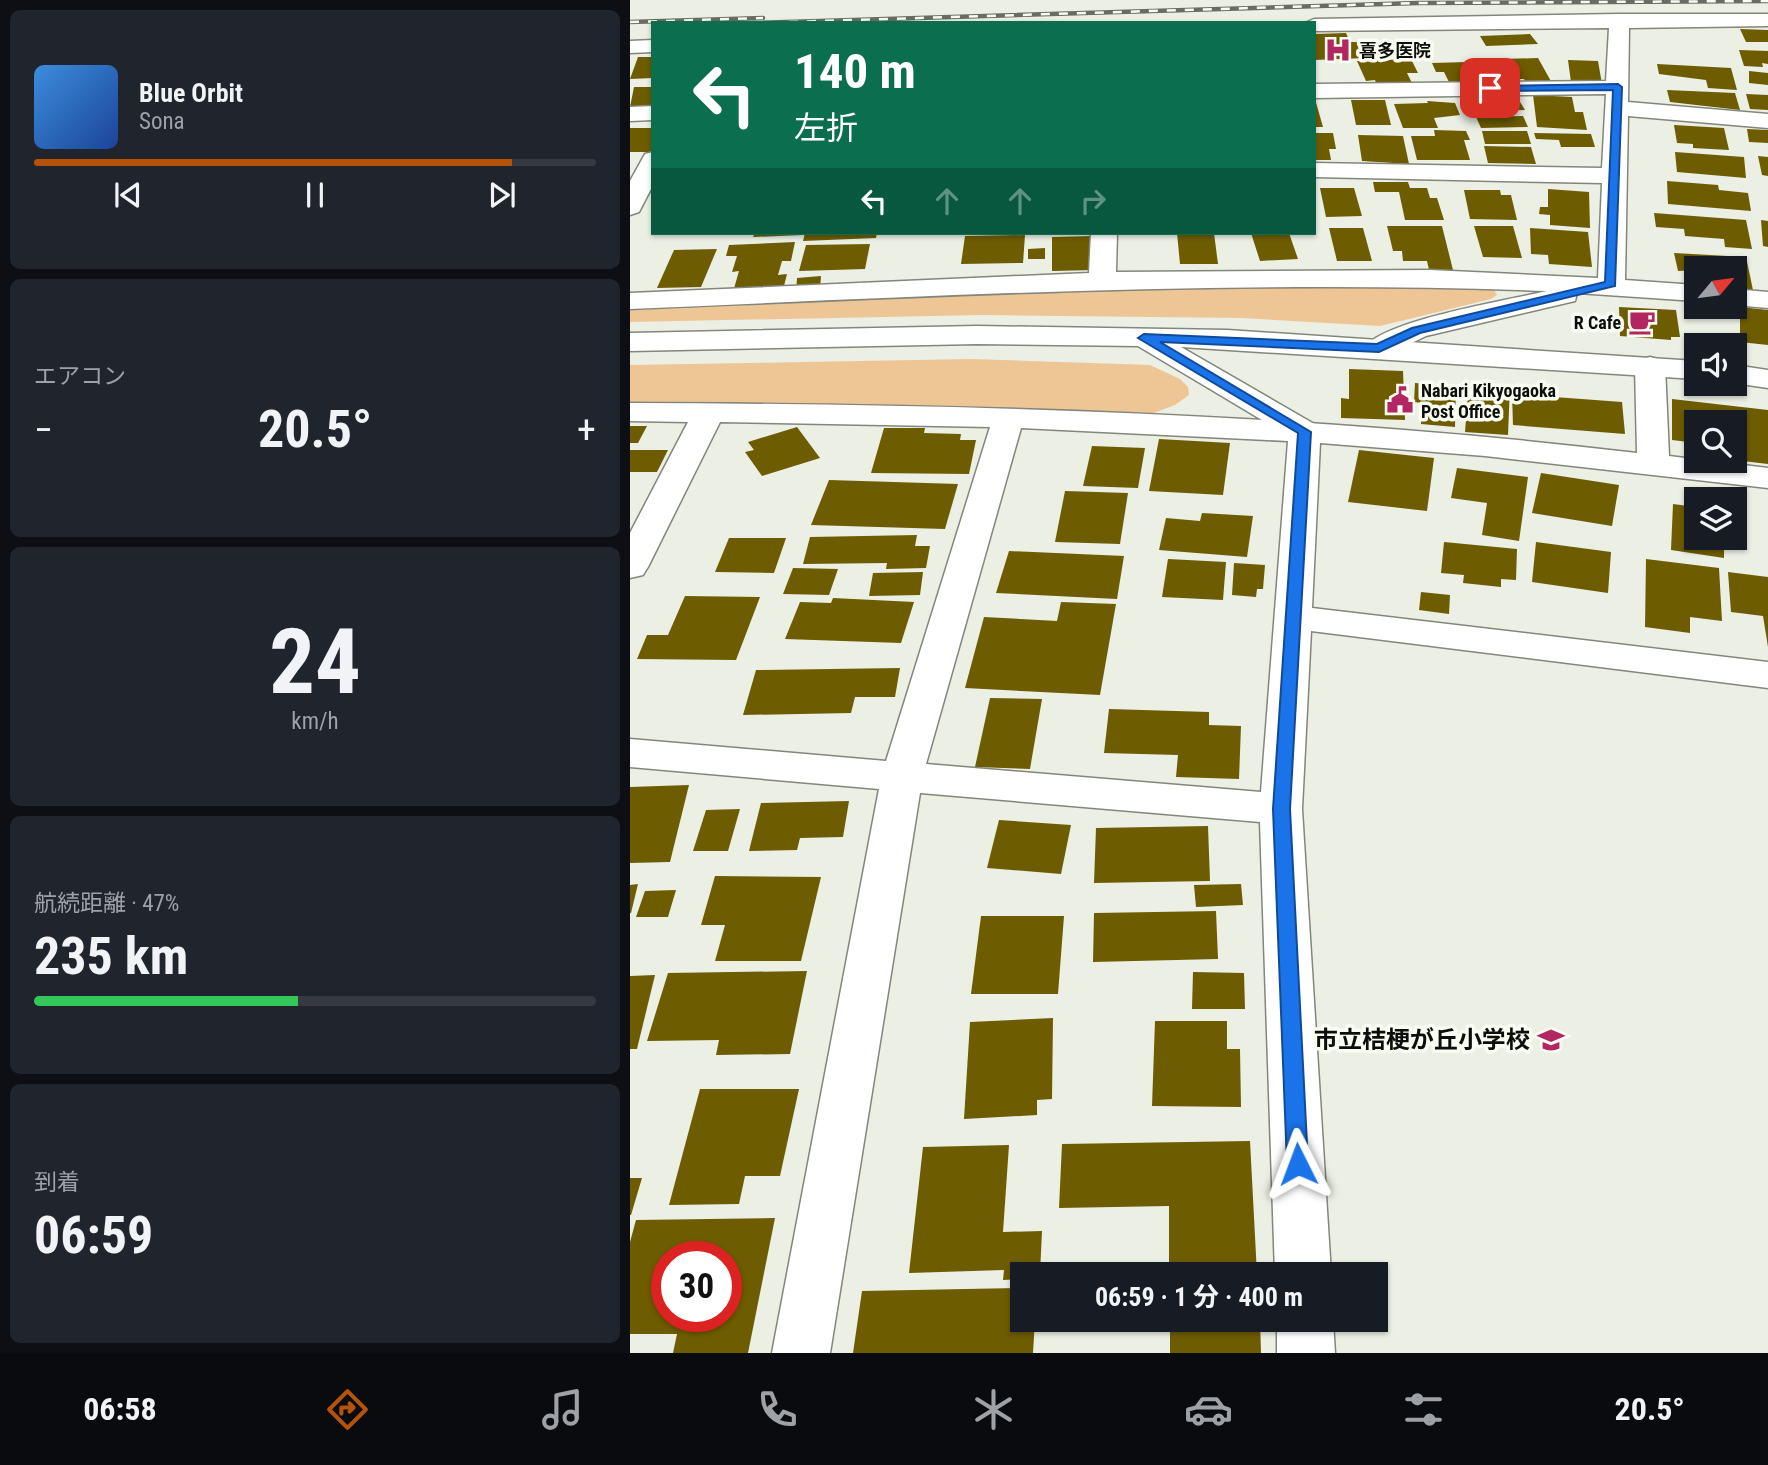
<!DOCTYPE html>
<html lang="ja">
<meta charset="utf-8">
<style>
body{margin:0;font-family:"Roboto Condensed","Noto Sans JP",sans-serif;background:#20242c;color:#f1f3f6;height:100vh;display:flex;flex-direction:column;font-size:26px;white-space:nowrap}
*{box-sizing:border-box;margin:0}
p{font-size:23px;color:#9ea1a6}
.icon{flex:none;width:38px;height:38px;fill:none;stroke:currentColor;stroke-width:2;stroke-linecap:round;stroke-linejoin:round}
.map{position:relative;flex:1;overflow:hidden}
.details{display:flex;flex-direction:column;gap:10px;padding:10px;background:#0d0f14;width:630px}
.details>*{flex:none}
.guide{position:absolute;left:21px;top:21px;width:665px;height:214px;border-radius:0px;box-shadow:0 2px 5px #0004;background:#0b6e4f;color:#fff;overflow:hidden}
.needle{width:46px;rotate:61deg}
.controls{position:absolute;left:1054px;top:256px;display:grid;gap:14px}
.controls a{display:grid;place-items:center;width:63px;height:63px;border-radius:0px;background:#171b24;box-shadow:0 2px 5px #0004;font-size:35px}
.speed{position:absolute;left:21px;top:1241px;display:flex;gap:14px;font-size:35px;font-weight:700;text-align:center}
.speed>*{display:grid;place-content:center;width:91px;height:91px;border-radius:50%;background:#171b24;box-shadow:0 2px 5px #0004;line-height:1}
.speed .limit{border:10px solid #d22;background:#fff;color:#111}
.pin{position:absolute;display:grid;place-items:center;width:60px;height:60px;color:#fff;margin:-30px;border-radius:14px;box-shadow:0 4px 10px #0006}
.me{position:absolute;width:77px;margin:-38px;rotate:357deg;stroke-linejoin:round;filter:drop-shadow(0 0 5px #0008)}
.turn{display:flex;align-items:center;gap:24px;height:147px;padding:0 28px;font-size:32px}
.turn .icon{width:91px;height:91px;stroke-width:2.5}
.turn b{display:block;font-size:49px;line-height:60px}
.lanes{display:flex;align-items:center;height:66px;padding:0 28px;background:#0003;justify-content:center;gap:35px;direction:ltr}
.lanes .off{opacity:.35}
.big{font-size:52px;font-weight:700;line-height:1.1}
.details .tile{flex:1;display:flex;flex-direction:column;justify-content:center;gap:10px;min-width:0;padding:0 24px;border-radius:10px;background:#20242c}
.details .dial{align-items:center;gap:0}
.dial b{font-size:91px;line-height:1}
.song{display:flex;align-items:center;gap:21px}
.cover{width:84px;height:84px;border-radius:10px;background:linear-gradient(135deg,hsl(210 70% 55%),hsl(220 70% 35%))}
.played{height:7px;border-radius:4px;background:linear-gradient(90deg,#b45309 85%,#363941 85%)}
.keys{display:flex;justify-content:space-around;direction:ltr}
.heat{display:flex;justify-content:space-between;align-items:center;font-size:38px;direction:ltr}
.charge{height:10px;border-radius:5px;background:linear-gradient(90deg,#34c759 47%,#363941 0)}
.trip{position:absolute;left:380px;top:1262px;width:378px;height:70px;border-radius:0px;background:#171b24;box-shadow:0 2px 5px #0004;font-weight:700;line-height:70px;text-align:center}
.tabs{display:flex;height:112px;justify-content:space-around;align-items:center;background:#090b0e;color:#9ea1a6}
.tabs .icon{width:49px;height:49px}
.tabs .active{color:#b45309}
.tabs b{font-size:32px;color:#f1f3f6}
main{display:flex;flex:1;min-height:0}
.map>svg:first-child{display:block}
.green{fill:#eec696}
.building{fill:#6e5c00;fill-rule:evenodd}
.lines{fill:none;stroke-linecap:round;stroke-linejoin:round}
.street-casing{stroke:#83867b;stroke-width:3}
.secondary-casing{stroke:#83867b;stroke-width:3}
.street{fill:#fff;fill-rule:evenodd}
.secondary{fill:#fff;fill-rule:evenodd}
.rail-casing{stroke:#696b64;stroke-width:4.5}
.rail{stroke:#f9fcf1;stroke-width:2.5;stroke-dasharray:9;stroke-linecap:butt}
.route{fill:#1a73e8;stroke:#114b97;stroke-width:2}
.labels{text-anchor:middle;dominant-baseline:central;stroke-width:7;stroke-linejoin:round;paint-order:stroke}
.far-poi-label{font-size:18px;font-weight:bold;fill:#0d0e0b;stroke:#f9fcf1;text-anchor:start}
.near-poi-label{font-size:24px;font-weight:bold;fill:#0d0e0b;stroke:#f9fcf1;text-anchor:end}
</style>
<main>
<section class="details">
<div class="tile">
<div class="song"><i class="cover"></i><div><b>Blue Orbit</b><p>Sona</p></div></div>
<div class="played"></div>
<div class="keys"><svg class="icon" aria-label="previous" viewBox="0 0 24 24"><path d="M18 5L8 12l10 7zM5 5v14"/></svg><svg class="icon" aria-label="pause" viewBox="0 0 24 24"><path d="M8 5v14M16 5v14"/></svg><svg class="icon" aria-label="next" viewBox="0 0 24 24"><path d="M6 5l10 7-10 7zM19 5v14"/></svg></div>
</div>
<div class="tile"><p>エアコン</p>
<div class="heat"><a>−</a><b class="big">20.5°</b><a>+</a></div>
</div>
<div class="tile dial"><b>24</b><p>km/h</p></div>
<div class="tile"><p>航続距離 · 47%</p><b class="big">235 km</b><div class="charge"></div></div>
<div class="tile"><p>到着</p><b class="big">06:59</b></div>
</section>
<div class="map">
<svg width="1138" height="1353" viewBox="0 0 1138 1353">
<rect width="100%" height="100%" fill="#ecefe4"/>
<!-- green -->
<g class="green">
<path d="M625,284L863,288L867,295L861,299L750,326L611,318L352,315L0,322V309Z"/>
<path d="M341,359L520,365L550,379L558,387L559,395L545,405L516,416L0,404V365Z"/>
</g>
<!-- building -->
<g class="building">
<path d="M1110,29L1138,30V42H1116Z"/>
<path d="M716,33L720,42H728L736,58L684,60V34Z"/>
<path d="M900,34L908,44L856,46L850,36Z"/>
<path d="M1109,50L1138,51V64L1132,63L1133,67L1114,66Z"/>
<path d="M8,57H23V78L0,79Z"/>
<path d="M908,58L922,83H896L894,79H884L874,59Z"/>
<path d="M781,59L788,73H777L783,85L747,86L745,80L736,81L727,61Z"/>
<path d="M938,60L968,61L972,84L941,82Z"/>
<path d="M837,62L842,72H853L858,81L819,82L814,72H806L802,63Z"/>
<path d="M1027,64L1101,68L1107,90L1078,88L1076,80L1029,74Z"/>
<path d="M1119,71L1138,73V85L1119,83Z"/>
<path d="M4,87H23V106L0,107Z"/>
<path d="M1037,90L1105,93L1110,110L1040,102Z"/>
<path d="M885,94L895,110L845,111L836,95Z"/>
<path d="M1116,94L1138,95V110L1120,109Z"/>
<path d="M903,95L942,97L945,112H953L957,130L907,127Z"/>
<path d="M685,99L693,127H684Z"/>
<path d="M721,100H755L761,125H726Z"/>
<path d="M797,101L825,103L830,115L804,118L808,128H773L764,104L798,103Z"/>
<path d="M893,116L898,127L851,128L846,117Z"/>
<path d="M1044,125L1094,128L1099,150L1063,148V144L1047,143Z"/>
<rect x="0" y="128" width="23" height="24"/>
<path d="M1117,129L1138,130V143L1119,142Z"/>
<path d="M804,130L836,131L840,140H834L840,160H787L781,136H805Z"/>
<path d="M852,131H897L901,144H855Z"/>
<path d="M684,133H703L706,149H699L701,160H684Z"/>
<path d="M904,133L961,134L965,147H931L929,140L906,139Z"/>
<path d="M728,135L773,136L779,164L732,161Z"/>
<path d="M854,146L901,147L906,164L858,163Z"/>
<path d="M1045,152L1114,157L1116,178L1047,172Z"/>
<path d="M1128,156L1138,157V176L1132,175Z"/>
<path d="M1037,181L1088,185L1089,190L1118,193L1121,211L1038,204Z"/>
<path d="M743,182H778L780,188H797L800,198H807L814,220H775L769,192H745Z"/>
<path d="M690,188H724L732,216L696,217Z"/>
<path d="M918,189L959,192L960,228L920,225V215L909,214L910,207H918Z"/>
<path d="M834,190H870L871,195H881L887,220L840,219Z"/>
<path d="M1024,213L1116,220L1122,249L1095,247L1094,239L1055,236L1054,229L1026,227Z"/>
<path d="M1131,220L1138,221V247L1133,246Z"/>
<path d="M757,226H812L824,274H800L797,261H773L772,251H763Z"/>
<path d="M844,226H883L892,258L853,257Z"/>
<path d="M699,228H733L742,261H707Z"/>
<path d="M900,228L958,232L962,267L919,264L918,255L901,254Z"/>
<path d="M125,233H172V235L123,237Z"/>
<path d="M175,233H247L246,238L173,241Z"/>
<path d="M547,233H584L588,264H550Z"/>
<path d="M621,233H659L668,259L630,261Z"/>
<path d="M395,235L393,263L331,264L335,236Z"/>
<path d="M463,236L465,270L422,271V237Z"/>
<path d="M165,242L161,261H152L148,275L157,274L153,290L103,292L109,271L102,272L107,256H96L99,245Z"/>
<path d="M240,244L235,269L169,271L176,245Z"/>
<path d="M415,248V259H398V249Z"/>
<path d="M87,249L71,287L27,288L44,250Z"/>
<path d="M1044,253L1116,257L1123,290L1104,289V268L1048,271Z"/>
<path d="M191,276L190,290L166,292L167,278Z"/>
<path d="M989,307L1046,310L1050,337H1041V340L990,336Z"/>
<path d="M1110,307L1138,310V345L1110,342Z"/>
<path d="M719,369L773,371L775,420L711,418V398L719,399Z"/>
<path d="M839,382L880,385L878,435L835,432Z"/>
<path d="M785,383L826,386L825,427L791,424L792,403L784,402Z"/>
<path d="M882,394L992,402L995,434L883,425Z"/>
<path d="M1042,399L1138,410V464L1104,460V422H1066V443L1042,440Z"/>
<path d="M0,426H17L8,443H0Z"/>
<path d="M167,427L190,458L132,476L115,452L124,450L118,442Z"/>
<path d="M254,428H295L294,433L331,434L330,440H346L339,474L241,473Z"/>
<path d="M529,439L600,443L593,495L519,491Z"/>
<path d="M462,446L515,448L508,488L453,486Z"/>
<path d="M0,450H38L27,472H0Z"/>
<path d="M729,450L804,458L797,511L718,502Z"/>
<path d="M827,468L898,477L889,541L852,535L857,503L821,498Z"/>
<path d="M911,473L989,485L982,526L902,513Z"/>
<path d="M199,480L328,484L315,529L181,525Z"/>
<path d="M435,491L498,493L490,544L425,542Z"/>
<path d="M1043,504L1066,507V537H1094V558L1041,550Z"/>
<path d="M572,513L623,516L617,557L529,550L536,518L570,521Z"/>
<path d="M287,535L285,546H300L296,568L256,569L257,563L173,564L180,537Z"/>
<path d="M99,538H156L144,573L85,572Z"/>
<path d="M814,542L887,549L886,580L871,579V587L833,583L834,575L811,573Z"/>
<path d="M906,542L981,552L978,593L902,582Z"/>
<path d="M379,551L494,556L487,599L366,593Z"/>
<path d="M538,559L596,562L593,600L532,597Z"/>
<path d="M1016,559L1089,568L1092,621L1060,617V633L1015,627Z"/>
<path d="M604,563L635,565L633,589H627L626,597L602,595Z"/>
<path d="M163,568L208,569L199,595L153,594Z"/>
<path d="M293,572L290,595L239,596L243,573Z"/>
<path d="M1098,572L1138,577V647L1133,616L1101,612Z"/>
<path d="M791,592L820,595L819,614L789,610Z"/>
<path d="M55,596L130,597L106,660L7,659L17,635H38Z"/>
<path d="M203,598L284,602L271,643L155,639L170,602L201,603Z"/>
<path d="M431,602L486,604L470,695L335,688L354,617L427,621Z"/>
<path d="M270,668L265,697H225L221,713L113,715L126,670Z"/>
<path d="M360,698L412,699L400,769L345,767Z"/>
<path d="M479,709L579,712V725L611,726L609,779L546,777L548,755L474,753Z"/>
<path d="M59,785L40,862L0,863V787Z"/>
<path d="M219,801L213,837L170,838L167,850L119,851L131,803Z"/>
<path d="M110,809L98,851H63L76,810Z"/>
<path d="M369,820L441,825L431,874L357,868Z"/>
<path d="M578,826L580,881L464,883L466,828Z"/>
<path d="M85,876L191,877L171,961H85L95,925H71Z"/>
<path d="M8,884L1,913H0V885Z"/>
<path d="M611,884L613,905L566,907L564,885Z"/>
<path d="M46,890L38,917H6L15,891Z"/>
<path d="M586,911L588,959L463,962L464,913Z"/>
<path d="M351,916H434L428,994H341Z"/>
<path d="M177,971L160,1054L86,1055L89,1040L17,1041L38,973Z"/>
<path d="M563,972L614,973L615,1009H562Z"/>
<path d="M25,975L7,1049H0V976Z"/>
<path d="M423,1018L422,1099L407,1100V1115L334,1119L340,1022Z"/>
<path d="M525,1021H597V1049H610L611,1107L522,1106Z"/>
<path d="M70,1089H169L150,1176H115L109,1204L39,1205Z"/>
<path d="M620,1141L627,1274H539V1206L429,1208L432,1144Z"/>
<path d="M379,1145L373,1232L412,1231L410,1274H392V1279L373,1280L374,1270L279,1273L293,1147Z"/>
<path d="M0,1178H12L1,1215H0Z"/>
<path d="M145,1218L118,1353H43L47,1334H0V1242L6,1220ZM37,1256H96V1316H37Z"/>
<path d="M392,1288V1320H405L403,1353H223L232,1291Z"/>
<path d="M540,1320H630L631,1353H540Z"/>
</g>
<g class="lines">
<!-- street casing -->
<g class="street-casing">
<g id="street">
<path d="M989,14H1138V26L999,28L998,102L1138,114V128L998,116L995,280L1066,285V301L947,293L945,301L796,336L759,354L749,357L739,354L734,348C754,320 880,300 917,291C611,279 306,296 0,309V293L459,273L461,233H487L486,272L800,270L968,278L972,183L684,177V163L972,168L976,94L684,98V84L976,81L979,28L684,31V23H675L684,19Z"/>
<path d="M23,40V52L0,53V41Z"/>
<path d="M23,106V120L0,121V107Z"/>
<path d="M23,152V185L9,212L0,215V181L15,154Z"/>
<path d="M1104,289L1138,292V308L1104,305Z"/>
<path d="M1020,357L1031,360L1035,366L1039,456L1138,468V488L855,456L690,443L682,608L1138,662V688L681,631L672,809L701,1274H645L630,822L290,793L200,1353H142L249,789L0,767V739L256,761L360,427L90,422L18,567L13,575L0,578V533L58,422L0,421V403C336,404 673,413 1007,453L1005,366L1009,360ZM391,428L658,441L631,792L296,764Z"/>
<path d="M647,1320H703L705,1353H647Z"/>
</g>
</g>
<!-- secondary casing -->
<g class="secondary-casing">
<g id="secondary">
<path d="M347,326L597,330L1066,361V379L551,347L686,425L691,432L686,439L675,441L664,439L508,346L347,344L0,351V333Z"/>
<path d="M1104,365L1138,370V388L1104,383Z"/>
</g>
</g>
<!-- street -->
<use href="#street" class="street"/>
<!-- secondary -->
<use href="#secondary" class="secondary"/>
<!-- rail casing -->
<g class="rail-casing">
<g id="rail">
<path d="M0,22L133,18"/>
<path d="M123,23L788,3L1138,1"/>
</g>
</g>
<!-- rail -->
<use href="#rail" class="rail"/>
</g>
<!-- route -->
<path class="route" d="M988,84L992,87L985,286L790,333L749,352L530,342L681,432L660,809L678,1164L675,1171L668,1174L660,1171L657,1164L643,809L668,433L508,338L514,334L747,344L782,328L975,282L983,90L860,91L856,88L860,86Z"/>
<!-- icons -->
<defs>
<g id="hospital-bare" transform="scale(2.1)"><path d="M-5-5h3v3.5h4V-5h3V5h-3V1.5h-4V5h-3Z" fill="#b22661" stroke="#f9fcf1" stroke-width="2.5" paint-order="stroke"/></g>
<g id="cafe-bare" transform="scale(2.1)"><path d="M-5.5-4.5H6V0H3Q3 3.5 0 3.5H-2.5Q-5.5 3.5-5.5 0ZM3-3.2v2h1.7v-2ZM-6 4.5H4V6H-6Z" fill="#b22661" stroke="#f9fcf1" stroke-width="2.5" paint-order="stroke"/></g>
<g id="civic-bare" transform="scale(2.1)"><path d="M-.6-6.5H3V-4.5H.6V-3L4-1V1h2V6H-6V1h2V-1L-.6-3ZM-1.2 2.5V6h2.4V2.5Z" fill="#b22661" stroke="#f9fcf1" stroke-width="2.5" paint-order="stroke"/></g>
<g id="school-bare" transform="scale(2.1)"><path d="M0-5L7-2L0 1L-7-2ZM-4 1L0 2.5L4 1V4Q0 6-4 4Z" fill="#b22661" stroke="#f9fcf1" stroke-width="2.5" paint-order="stroke"/></g>
</defs>
<g fill-rule="evenodd">
<use href="#hospital-bare" x="708" y="50"/>
<use href="#cafe-bare" x="1012" y="322"/>
<use href="#civic-bare" x="770" y="400"/>
<use href="#school-bare" x="921" y="1040"/>
</g>
<g class="labels">
<!-- far-poi labels -->
<g class="far-poi-label">
<text x="729" y="50">喜多医院</text>
<text x="991" y="322" text-anchor="end">R Cafe</text>
<text x="791" y="390">Nabari Kikyogaoka<tspan x="791" dy="21">Post Office</tspan></text>
</g>
<!-- near-poi labels -->
<g class="near-poi-label">
<text x="900" y="1040">市立桔梗が丘小学校</text>
</g>
</g>
</svg>
<div class="controls">
<a><svg class="needle" viewBox="-14 -14 28 28"><path d="M0-13l5 13h-10z" fill="#e53935"/><path d="M0 13l5-13h-10z" fill="#9ea1a6"/></svg></a>
<a><svg class="icon" aria-label="sound" viewBox="0 0 24 24"><path d="M4 9h4l5-4v14l-5-4H4zM17 9q2 3 0 6"/></svg></a>
<a><svg class="icon" aria-label="search" viewBox="0 0 24 24"><circle cx="10" cy="10" r="6"/><path d="M15 15l6 6"/></svg></a>
<a><svg class="icon" aria-label="layers" viewBox="0 0 24 24"><path d="M12 4l9 5-9 5-9-5zM3 14l9 5 9-5"/></svg></a>
</div>
<div class="speed"><div class="limit">30</div></div>
<div class="pin" style="left:860px;top:88px;background:#d93025"><svg class="icon" aria-label="arrive" viewBox="0 0 24 24"><path d="M6 21V4h12l-3 4 3 4H6"/></svg></div>
<svg class="me" style="left:668px;top:1164px" viewBox="-20 -20 40 40"><path d="M0-17L14 15 0 8-14 15z" fill="#1a73e8" stroke="#fff" stroke-width="4"/></svg>
<div class="trip">06:59 · 1 分 · 400 m</div>
<div class="guide">
<div class="turn"><svg class="icon" aria-label="left" viewBox="0 0 24 24"><path d="M17 20v-9H6M10 6l-5 5 5 5"/></svg><div><b>140 m</b>左折</div></div>
<div class="lanes"><svg class="icon" aria-label="left" viewBox="0 0 24 24"><path d="M17 20v-9H6M10 6l-5 5 5 5"/></svg><svg class="icon off" aria-label="ahead" viewBox="0 0 24 24"><path d="M12 20V5M6 11l6-6 6 6"/></svg><svg class="icon off" aria-label="ahead" viewBox="0 0 24 24"><path d="M12 20V5M6 11l6-6 6 6"/></svg><svg class="icon off" aria-label="right" viewBox="0 0 24 24"><path d="M7 20v-9h11M14 6l5 5-5 5"/></svg></div>
</div>
</div>
</main>
<nav class="tabs">
<b>06:58</b>
<svg class="icon active" aria-label="directions" viewBox="0 0 24 24"><path d="M12 3l9 9-9 9-9-9zM9 14v-3h6M13 9l2 2-2 2"/></svg>
<svg class="icon" aria-label="music" viewBox="0 0 24 24"><path d="M9 18V5l10-2v13"/><circle cx="6" cy="18" r="3"/><circle cx="16" cy="16" r="3"/></svg>
<svg class="icon" aria-label="phone" viewBox="0 0 24 24"><path d="M5 4h4l2 5-3 2q2 4 5 5l2-3 5 2v4C11 20 4 13 5 4z"/></svg>
<svg class="icon" aria-label="climate" viewBox="0 0 24 24"><path d="M12 3v18M4 7l16 10M4 17L20 7"/></svg>
<svg class="icon" aria-label="car" viewBox="0 0 24 24"><path d="M5 17H2v-5l4-1 3-4h7l3 4 3 1v5h-3M9 17h6M6 11h13"/><circle cx="7" cy="17" r="2"/><circle cx="17" cy="17" r="2"/></svg>
<svg class="icon" aria-label="filters" viewBox="0 0 24 24"><path d="M4 7h16M4 17h16"/><circle cx="9" cy="7" r="2"/><circle cx="15" cy="17" r="2"/></svg>
<b>20.5°</b>
</nav>
